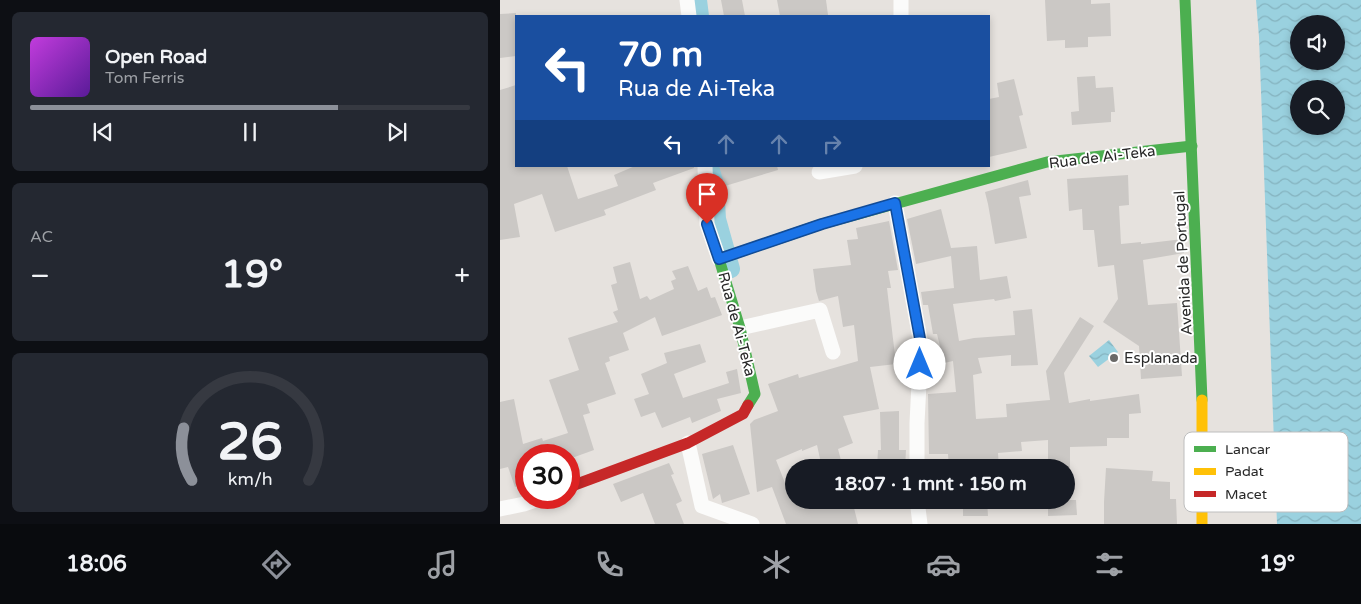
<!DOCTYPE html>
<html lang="id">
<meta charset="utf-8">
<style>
body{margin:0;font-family:"Varela Round",sans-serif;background:#242831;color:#f1f3f6;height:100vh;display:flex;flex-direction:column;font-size:19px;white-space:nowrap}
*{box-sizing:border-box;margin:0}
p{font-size:16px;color:#9ea1a6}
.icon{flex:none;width:28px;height:28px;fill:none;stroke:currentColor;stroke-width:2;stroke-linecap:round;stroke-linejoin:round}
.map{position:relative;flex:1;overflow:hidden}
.details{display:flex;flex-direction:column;gap:12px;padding:12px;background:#0d0f14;width:500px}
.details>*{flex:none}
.banner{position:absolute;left:15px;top:15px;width:475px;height:152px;border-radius:0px;box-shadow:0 2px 8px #0003;background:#1a4fa0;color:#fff;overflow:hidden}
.controls{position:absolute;left:790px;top:15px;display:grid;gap:10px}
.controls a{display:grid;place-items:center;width:55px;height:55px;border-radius:50%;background:#171b24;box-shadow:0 2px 8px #0003;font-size:25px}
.speed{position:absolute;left:15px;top:444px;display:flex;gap:10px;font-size:25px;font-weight:700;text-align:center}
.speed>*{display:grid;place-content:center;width:65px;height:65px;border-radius:50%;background:#171b24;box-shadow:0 2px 8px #0003;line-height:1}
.speed .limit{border:8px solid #d22;background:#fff;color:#111}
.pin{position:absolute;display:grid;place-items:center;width:42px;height:42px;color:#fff;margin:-51px -21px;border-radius:50% 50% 50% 0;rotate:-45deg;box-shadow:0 0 5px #0007}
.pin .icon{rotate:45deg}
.me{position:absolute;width:55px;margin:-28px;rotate:0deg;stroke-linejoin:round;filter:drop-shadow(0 0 4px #0008)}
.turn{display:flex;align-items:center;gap:18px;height:105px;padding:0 20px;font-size:22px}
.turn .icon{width:65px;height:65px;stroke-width:2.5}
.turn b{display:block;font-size:35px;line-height:42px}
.lanes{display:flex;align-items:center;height:48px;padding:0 20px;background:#0003;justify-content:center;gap:25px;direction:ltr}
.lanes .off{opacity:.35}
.big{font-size:38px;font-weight:700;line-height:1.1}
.details .widget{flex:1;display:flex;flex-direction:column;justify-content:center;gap:8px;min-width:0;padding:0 18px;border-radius:8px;background:#242831}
.details .dial{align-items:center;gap:0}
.dial svg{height:130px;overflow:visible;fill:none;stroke:#363941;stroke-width:7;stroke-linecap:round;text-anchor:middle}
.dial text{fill:#f1f3f6;stroke:none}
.song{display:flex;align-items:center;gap:15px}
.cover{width:60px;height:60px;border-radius:8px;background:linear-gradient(135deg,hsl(290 70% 55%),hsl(270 70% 35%))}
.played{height:5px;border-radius:2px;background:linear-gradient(90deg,#8c9099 70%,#363941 70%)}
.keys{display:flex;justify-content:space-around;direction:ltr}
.heat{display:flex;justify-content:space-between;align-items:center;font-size:28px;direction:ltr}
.trip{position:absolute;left:285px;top:459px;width:290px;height:50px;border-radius:25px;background:#171b24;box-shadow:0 2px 8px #0003;font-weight:700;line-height:50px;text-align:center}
.menu{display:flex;height:80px;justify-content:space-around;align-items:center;background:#090b0e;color:#9ea1a6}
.menu .icon{width:35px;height:35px}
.menu .active{color:#8c9099}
.menu b{font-size:22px;color:#f1f3f6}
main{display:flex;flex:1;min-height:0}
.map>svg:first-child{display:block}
.water{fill:url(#water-waves);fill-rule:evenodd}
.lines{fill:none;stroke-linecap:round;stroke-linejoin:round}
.canal{stroke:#9ad1df;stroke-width:18}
.building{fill:#cbc8c5}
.street{stroke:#fbfbfa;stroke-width:15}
.fast{stroke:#4caf50;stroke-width:11}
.slow{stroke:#ffc107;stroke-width:11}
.jam{stroke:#c62828;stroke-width:11}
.route-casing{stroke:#114b97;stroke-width:12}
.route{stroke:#1a73e8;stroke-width:9}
.poi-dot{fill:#6a6968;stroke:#fff;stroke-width:2}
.labels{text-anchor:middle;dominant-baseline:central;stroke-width:4;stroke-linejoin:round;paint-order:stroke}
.street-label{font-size:15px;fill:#282828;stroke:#fff}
.poi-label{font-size:15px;fill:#282828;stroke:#fff;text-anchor:start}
.key{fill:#fff;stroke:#bebebe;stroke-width:1}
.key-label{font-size:14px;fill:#282828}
</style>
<main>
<section class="details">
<div class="widget">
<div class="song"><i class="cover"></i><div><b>Open Road</b><p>Tom Ferris</p></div></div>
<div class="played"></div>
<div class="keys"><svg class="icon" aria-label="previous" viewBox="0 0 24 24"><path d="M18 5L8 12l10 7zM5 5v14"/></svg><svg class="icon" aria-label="pause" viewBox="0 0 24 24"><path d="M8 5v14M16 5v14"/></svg><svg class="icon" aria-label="next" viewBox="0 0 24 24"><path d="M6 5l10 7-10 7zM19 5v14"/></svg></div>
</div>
<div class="widget"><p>AC</p>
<div class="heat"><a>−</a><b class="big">19°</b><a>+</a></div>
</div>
<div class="widget dial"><svg viewBox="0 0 100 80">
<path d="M14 69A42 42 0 1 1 86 69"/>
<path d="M14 69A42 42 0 0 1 9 37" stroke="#8c9099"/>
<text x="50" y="56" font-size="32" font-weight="700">26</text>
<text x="50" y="72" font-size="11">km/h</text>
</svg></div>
</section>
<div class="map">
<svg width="861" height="524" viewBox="0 0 861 524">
<defs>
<pattern id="water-waves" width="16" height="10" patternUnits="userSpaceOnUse" patternTransform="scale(1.25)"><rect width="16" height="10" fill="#9ad1df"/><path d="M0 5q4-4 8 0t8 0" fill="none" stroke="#85b3bf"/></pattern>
</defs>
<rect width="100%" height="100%" fill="#e6e2de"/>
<!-- water -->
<g class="water">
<path d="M756,0H861V524H777L759,37ZM799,24H836V61H799ZM799,89H836V126H799Z"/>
<path d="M609,340L618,352L598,367L589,356Z"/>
</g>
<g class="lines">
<!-- canal -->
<g class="canal">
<path d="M198,0L200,16"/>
<path d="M214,166L217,219L231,269"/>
</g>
</g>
<!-- building -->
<g class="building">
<path d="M221,0H242L245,16H224Z"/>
<path d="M277,0H326L328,15L320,16H280Z"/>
<path d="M545,0H591V4L610,3L611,36L588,37V47L565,48V40L547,41Z"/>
<path d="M16,13V56L0,58V14Z"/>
<path d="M595,76L596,88L613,87L615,112H611V122L572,125L571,112L579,111L577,77Z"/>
<path d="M514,79L523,115L519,116L527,148L489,157V99L499,97L497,83Z"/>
<path d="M16,85V166H67L78,199L118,186L114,175L135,166H194V168L153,183L156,190L104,210L106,215L55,232L42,194L14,204L20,237L0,240V90Z"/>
<path d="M219,166H277L278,170L225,186Z"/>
<path d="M628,175L629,205L619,206L621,244L641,242V244L683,239L684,253L643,260L648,305L677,303L682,376L641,379L639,346L603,322L618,299L614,265L598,267L594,230H583L582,209L569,211L567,179Z"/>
<path d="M528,180L531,195L519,197L527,238L495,244L488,204L485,192Z"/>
<path d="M441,209L451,248L477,246L480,280L507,276L511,298L495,301L494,299L453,304L459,341L474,338L515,335L513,311L532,309L538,365L511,366V355L478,358L482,373L473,375L476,419L507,417L506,404L550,400L546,371L580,317L594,326L564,373L569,403L590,399V401L639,394L641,413L629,414V438H607V446L570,447V468H548V440L521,442L522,451L498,453L499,468H449L448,454H429L428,394L456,392L453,361L444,363L437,334H433L428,305H423L421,292L454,288L451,256L416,264L407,219Z"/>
<path d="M389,221L398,270L388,271L391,288H387L396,364L370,367L379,409L343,416L353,443L338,449L343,468H322L317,445L302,451V449L276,460L285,483L294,480V500H352L358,524H286L272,487L257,492L250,424L254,420L278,411L268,384L298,374L299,378L358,361L354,325L343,327L338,296L319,301L316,291L313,269L351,265L347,240L358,239L356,228Z"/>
<path d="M130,262L140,299L147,296L150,300L174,289L171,281L176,279L172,271L188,266L198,291L207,287L211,298L215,297L222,315L162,336L155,317L123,333L129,350L109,357L110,361L105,363L116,394L87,404L90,413L83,415L94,450L69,459V455H26V483L15,487L8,467L0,469V402L14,399L23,444L42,438L43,441L68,433L49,380L79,370L68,338L118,322L113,312L118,310L111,285L117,283L113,267Z"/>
<path d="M200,344L206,362L174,374L183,398L229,383L226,372L237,369L241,393L217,399L221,411L192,423L190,417L162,428L155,412L141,417L134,399L149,394L141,374L167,363L164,353Z"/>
<path d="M399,411V450H406L405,468H377L378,450H381L380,412Z"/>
<path d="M233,445L250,494L222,503L220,494L213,499L202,454Z"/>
<path d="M169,463L174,474L171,475L182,501L176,504L184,524H155L143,493L121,502L113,484Z"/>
<path d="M606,468L653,471L652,481L670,482V499H676L677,524H604V502Z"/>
<path d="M463,500H487L488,516H463Z"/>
<path d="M548,500H576L577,515L548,516Z"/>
</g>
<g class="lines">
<!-- street -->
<g class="street">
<path d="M187,0L189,16"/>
<path d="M401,0V16"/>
<path d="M205,166L207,224L219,259"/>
<path d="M319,172L355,166"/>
<path d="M395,203L421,344L417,423V468"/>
<path d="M240,328L320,310L333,352"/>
<path d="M188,443L202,506L252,524"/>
<path d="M417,500L420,524"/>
<path d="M0,509L24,504L41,498"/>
</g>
<!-- fast -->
<g class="fast">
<path d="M685,0L702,400"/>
<path d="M248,405L255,394L240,328L219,259L322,224L547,162L692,146"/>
</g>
<!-- slow -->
<path class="slow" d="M702,400V524"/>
<!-- jam -->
<path class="jam" d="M69,487L188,443L243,414L248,405"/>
</g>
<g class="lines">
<!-- route casing -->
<g class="route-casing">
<path id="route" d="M207,224L219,259L322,224L395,203L421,344L420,364"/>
</g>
<!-- route -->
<use href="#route" class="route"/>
</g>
<!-- markers -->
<circle class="poi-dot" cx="614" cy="358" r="5"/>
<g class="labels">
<!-- street labels -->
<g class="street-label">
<text transform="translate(602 157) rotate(-7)">Rua de Ai-Teka</text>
<text transform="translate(683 263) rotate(-93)">Avenida de Portugal</text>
<text transform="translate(237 324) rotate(75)">Rua de Ai-Teka</text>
</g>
<!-- poi labels -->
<g class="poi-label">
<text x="624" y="358">Esplanada</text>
</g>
</g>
<!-- legend -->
<rect x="684" y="432" width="164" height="80" rx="8" class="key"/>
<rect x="694" y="446" width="22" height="6" fill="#4caf50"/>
<rect x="694" y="468" width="22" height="7" fill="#ffc107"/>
<rect x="694" y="491" width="22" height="6" fill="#c62828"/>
<g class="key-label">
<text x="725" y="454">Lancar</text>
<text x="725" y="476">Padat</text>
<text x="725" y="499">Macet</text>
</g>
</svg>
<div class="controls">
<a><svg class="icon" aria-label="sound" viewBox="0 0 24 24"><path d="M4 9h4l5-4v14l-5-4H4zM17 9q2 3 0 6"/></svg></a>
<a><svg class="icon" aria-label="search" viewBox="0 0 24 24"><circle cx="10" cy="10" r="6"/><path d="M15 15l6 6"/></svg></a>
</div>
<div class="speed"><div class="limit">30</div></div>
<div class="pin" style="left:207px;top:224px;background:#d93025"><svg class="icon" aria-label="arrive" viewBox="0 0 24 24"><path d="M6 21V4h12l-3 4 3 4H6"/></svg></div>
<svg class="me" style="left:420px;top:364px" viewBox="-20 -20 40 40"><circle r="19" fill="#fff"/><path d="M0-13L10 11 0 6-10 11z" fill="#1a73e8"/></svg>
<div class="trip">18:07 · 1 mnt · 150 m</div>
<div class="banner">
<div class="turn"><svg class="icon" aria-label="left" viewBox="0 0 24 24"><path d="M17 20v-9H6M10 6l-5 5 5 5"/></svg><div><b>70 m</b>Rua de Ai-Teka</div></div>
<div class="lanes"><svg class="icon" aria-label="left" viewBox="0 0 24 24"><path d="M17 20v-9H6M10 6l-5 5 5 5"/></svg><svg class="icon off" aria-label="ahead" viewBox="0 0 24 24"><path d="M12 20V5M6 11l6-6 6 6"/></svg><svg class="icon off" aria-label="ahead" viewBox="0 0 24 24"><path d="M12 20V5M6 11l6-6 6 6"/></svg><svg class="icon off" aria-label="right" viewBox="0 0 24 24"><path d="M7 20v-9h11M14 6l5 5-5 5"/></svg></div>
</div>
</div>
</main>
<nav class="menu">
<b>18:06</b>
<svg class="icon active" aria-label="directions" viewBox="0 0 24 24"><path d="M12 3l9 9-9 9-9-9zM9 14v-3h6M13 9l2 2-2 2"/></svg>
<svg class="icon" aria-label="music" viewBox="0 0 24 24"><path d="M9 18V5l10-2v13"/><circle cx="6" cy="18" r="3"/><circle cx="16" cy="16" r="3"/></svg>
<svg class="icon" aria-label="phone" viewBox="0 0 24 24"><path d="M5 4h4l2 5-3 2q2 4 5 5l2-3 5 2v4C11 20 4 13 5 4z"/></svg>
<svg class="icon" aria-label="climate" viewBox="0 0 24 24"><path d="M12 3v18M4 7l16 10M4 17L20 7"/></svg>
<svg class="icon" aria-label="car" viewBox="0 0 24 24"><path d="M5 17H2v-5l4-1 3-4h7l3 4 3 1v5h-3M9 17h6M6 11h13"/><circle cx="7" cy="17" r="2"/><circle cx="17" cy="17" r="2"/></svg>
<svg class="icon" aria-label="filters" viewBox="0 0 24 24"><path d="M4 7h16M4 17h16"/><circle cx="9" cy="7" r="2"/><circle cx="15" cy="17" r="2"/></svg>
<b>19°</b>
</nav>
